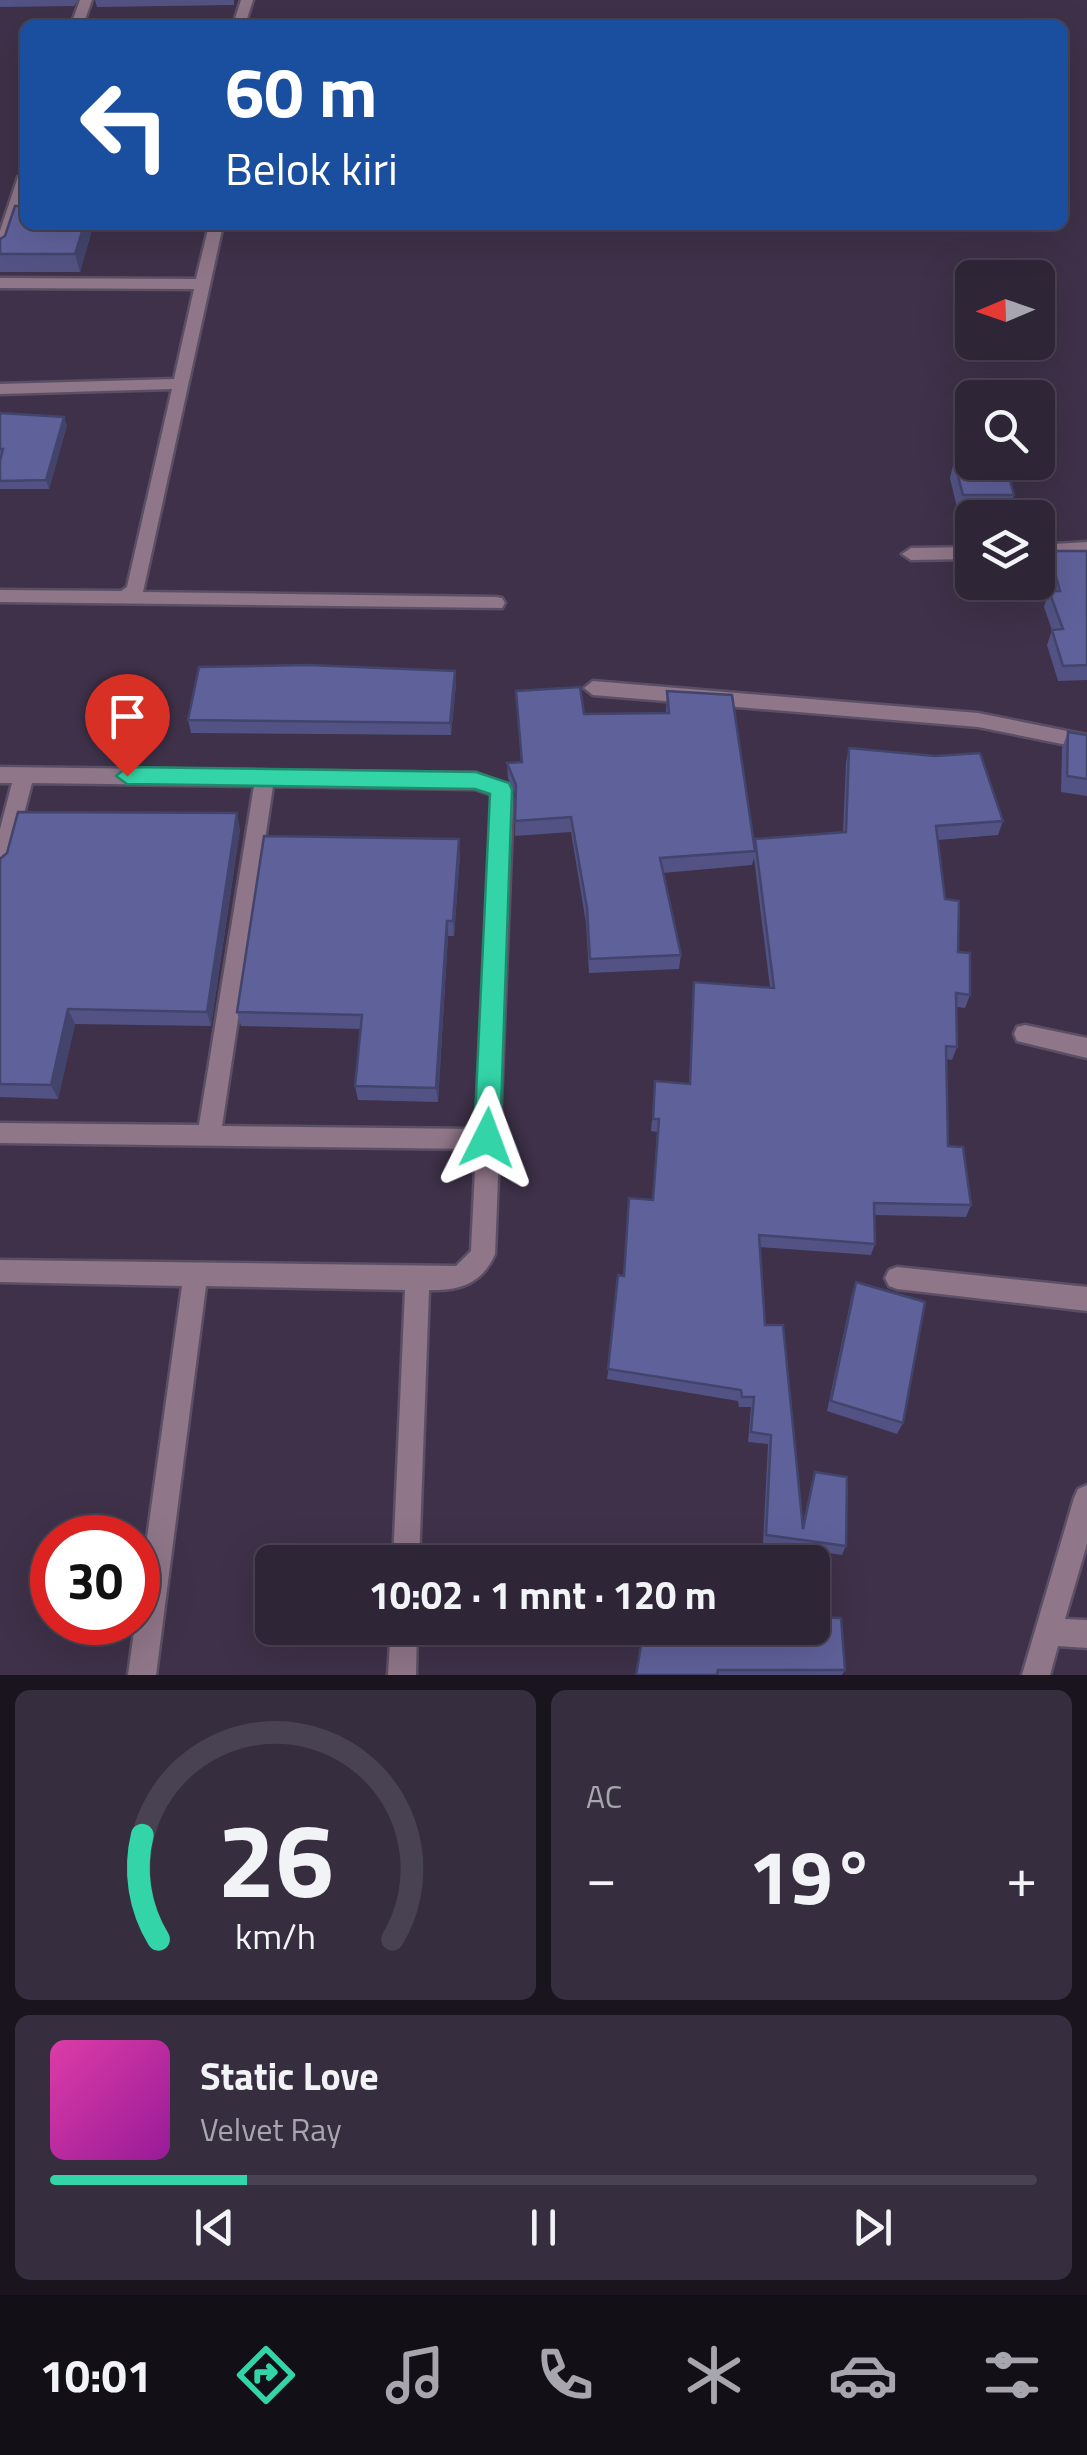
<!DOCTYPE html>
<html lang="id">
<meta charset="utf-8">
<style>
body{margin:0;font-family:"Titillium Web",sans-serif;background:#362d3f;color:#f1f3f6;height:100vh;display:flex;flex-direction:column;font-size:38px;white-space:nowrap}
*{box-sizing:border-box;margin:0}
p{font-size:32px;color:#a7a5ad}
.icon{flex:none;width:55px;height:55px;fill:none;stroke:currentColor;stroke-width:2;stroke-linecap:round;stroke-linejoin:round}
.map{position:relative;height:1675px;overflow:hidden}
.sheet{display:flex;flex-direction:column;gap:15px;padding:15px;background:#19141e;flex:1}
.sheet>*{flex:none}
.top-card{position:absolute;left:20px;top:20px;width:1048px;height:210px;border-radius:15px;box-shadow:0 10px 40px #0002,0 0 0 2px #494252;background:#1a4fa0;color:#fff;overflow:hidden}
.needle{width:65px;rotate:268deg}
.controls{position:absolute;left:955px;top:260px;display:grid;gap:20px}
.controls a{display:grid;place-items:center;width:100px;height:100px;border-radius:15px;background:#2e2537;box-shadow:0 10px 40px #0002,0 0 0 2px #494252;font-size:50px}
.speed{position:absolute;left:30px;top:1515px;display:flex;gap:20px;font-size:50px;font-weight:700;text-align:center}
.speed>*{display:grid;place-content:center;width:130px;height:130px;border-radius:50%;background:#2e2537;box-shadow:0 10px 40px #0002,0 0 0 2px #494252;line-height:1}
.speed .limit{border:15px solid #d22;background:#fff;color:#111}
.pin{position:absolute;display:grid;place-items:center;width:85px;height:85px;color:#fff;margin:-102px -42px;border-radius:50% 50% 50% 0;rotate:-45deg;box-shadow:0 0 10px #0007}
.pin .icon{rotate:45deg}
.me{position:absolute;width:110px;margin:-55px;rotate:3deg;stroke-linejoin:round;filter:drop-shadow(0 0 8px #0008)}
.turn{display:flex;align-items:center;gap:35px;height:210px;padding:0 40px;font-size:45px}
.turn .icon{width:130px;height:130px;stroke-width:2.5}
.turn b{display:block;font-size:70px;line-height:85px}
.big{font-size:75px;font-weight:700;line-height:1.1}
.sheet .widget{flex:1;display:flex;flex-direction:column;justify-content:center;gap:15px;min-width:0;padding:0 35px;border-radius:15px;background:#362d3f}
.sheet .dial{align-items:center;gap:0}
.dial svg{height:260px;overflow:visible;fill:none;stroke:#494252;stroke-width:7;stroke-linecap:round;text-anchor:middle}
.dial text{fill:#f1f3f6;stroke:none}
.song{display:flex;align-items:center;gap:30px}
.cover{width:120px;height:120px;border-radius:15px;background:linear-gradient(135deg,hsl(320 70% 55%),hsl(300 70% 35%))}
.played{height:10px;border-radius:5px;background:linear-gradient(90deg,#33d4a8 20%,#494252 20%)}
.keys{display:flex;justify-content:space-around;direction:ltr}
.heat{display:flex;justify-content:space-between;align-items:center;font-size:55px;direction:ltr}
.sheet .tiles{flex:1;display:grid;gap:15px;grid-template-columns:1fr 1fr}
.widget:last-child{grid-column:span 2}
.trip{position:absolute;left:255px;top:1545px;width:575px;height:100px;border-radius:15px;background:#2e2537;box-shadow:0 10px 40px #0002,0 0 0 2px #494252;font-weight:700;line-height:100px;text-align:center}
.tabs{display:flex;height:160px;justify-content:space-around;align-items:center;background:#120f16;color:#a7a5ad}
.tabs .icon{width:70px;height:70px}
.tabs .selected{color:#33d4a8}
.tabs b{font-size:45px;color:#f1f3f6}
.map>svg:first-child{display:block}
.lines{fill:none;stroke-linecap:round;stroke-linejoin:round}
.minor-casing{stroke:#5b4f65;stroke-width:5}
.minor{fill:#8f7688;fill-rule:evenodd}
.wall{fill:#525384}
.shaded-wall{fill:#42446c}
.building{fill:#5f619a;stroke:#42446c;stroke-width:2.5}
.route{fill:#33d4a8;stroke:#218a6d;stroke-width:2.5}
</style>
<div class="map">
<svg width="1087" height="1675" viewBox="0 0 1087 1675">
<rect width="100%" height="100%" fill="#3e3149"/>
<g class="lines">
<!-- minor casing -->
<g class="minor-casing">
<g id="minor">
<path d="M80,0H92L83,25H71Z"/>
<path d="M241,0H253L245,25H233Z"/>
<path d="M25,173V199L7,253L0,257V231L18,177Z"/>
<path d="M209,225H223L143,592L496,597L502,598L505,603L502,608L0,602V590L121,591L127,587L172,389L0,394V384L174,379L194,289L0,288V278L196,279Z"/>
<path d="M1087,542V554L1038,557V545Z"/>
<path d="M972,547V559L911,560L902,554L911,548Z"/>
<path d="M593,681L978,713L1087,735V749L978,727L593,695L584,688Z"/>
<path d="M0,767L476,773L508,785L513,800L495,1254C482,1284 459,1291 429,1290L419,1562H393L405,1290L206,1286L156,1675H128L182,1286L0,1282V1260L456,1266L471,1251L476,1149L0,1143V1123L199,1125L254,786L32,783L10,867L7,873L0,875V829L12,783H0ZM273,786L475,789L492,795L477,1129L222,1126Z"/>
<path d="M1025,1025L1087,1038V1058L1017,1041L1014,1034L1017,1027Z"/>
<path d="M897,1267L1087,1287V1311L897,1289L889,1286L885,1278L889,1270Z"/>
<path d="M1087,1485V1544L1065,1619L1087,1620V1648L1058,1646L1050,1675H1022L1074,1498L1078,1489Z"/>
<path d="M391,1628H417L416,1675H388Z"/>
</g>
</g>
<!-- minor -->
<use href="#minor" class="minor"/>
</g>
<!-- wall -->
<g class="wall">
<path d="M0,0H78L74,6L0,7Z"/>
<path d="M95,0H234V5L97,7Z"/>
<path d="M25,225H193L192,229L93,226L80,272H0V254Z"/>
<path d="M0,413L67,425L49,489H0Z"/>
<path d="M954,461L1014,495L1009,511L958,512L950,478Z"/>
<path d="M1049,551H1087V680L1058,681L1047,645L1052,630L1044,607L1049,591H1051L1044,567Z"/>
<path d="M456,684L451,735L191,733L188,720Z"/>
<path d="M516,691L584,714H601L666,713L667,691L754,847L755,839L843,832L846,762L849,748L1003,821L998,835L938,840L945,899L970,995L965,1008L957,1007V1047L952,1060L946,1059L948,1146L971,1205L966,1217L874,1215L875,1244L871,1255L759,1247L765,1325L803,1523L812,1481L815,1472L846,1546L842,1555L763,1543L768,1444L748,1442L751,1407H739L738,1401L607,1379L623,1276L653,1200L657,1132L651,1131L655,1081L689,1084L694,982L770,987L754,858L752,865L663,873L681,955L679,969L589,973L586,923L571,832L515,836L516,798L508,778L507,763L521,762Z"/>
<path d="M1068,732L1087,735V796L1061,792L1062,748Z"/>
<path d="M240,829L211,1026L75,1024L58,1099L0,1097V859Z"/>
<path d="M460,854L454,936H448L438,1102L358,1100L355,1086L361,1029L241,1026L237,1012Z"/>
<path d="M856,1282L903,1423L897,1434L827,1411L852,1294Z"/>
<path d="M643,1628L845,1670L842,1675H636Z"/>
</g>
<!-- shaded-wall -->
<g class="shaded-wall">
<path d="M84,225L93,226L80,272L75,254Z"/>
<path d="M64,417L67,425L49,489L46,480Z"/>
<path d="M455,671L456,684L451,735L450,723Z"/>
<path d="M237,813L240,829L211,1026L207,1012Z"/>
<path d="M459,839L460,854L454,936L453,921Z"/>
<path d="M447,921L448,936L438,1102L436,1088Z"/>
<path d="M68,1009L75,1024L58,1099L51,1085Z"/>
</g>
<!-- building -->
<g class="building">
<path d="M25,202V225H84L75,254H0V239L5,236L15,206H23Z"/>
<path d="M0,413L64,417L46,480L0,481V461L3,449H0Z"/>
<path d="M954,461L1005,462L1014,495H963Z"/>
<path d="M1049,551H1087V665L1063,666L1052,630L1063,629L1049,591H1060Z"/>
<path d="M308,665L455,671L450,723L188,720L199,667Z"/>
<path d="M580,687L584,714L669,713L667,691L732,695L755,851L660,858L681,955L590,959L587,908L571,817L515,821L516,785L507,763L522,762L516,691Z"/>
<path d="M1068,732L1087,735V779L1067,776Z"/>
<path d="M849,748L935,756L980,753L1003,821L936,826L945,899L959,901L958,952L970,953V995L956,993L957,1047L946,1046L948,1146L963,1147L971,1205L874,1203L875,1244L759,1235L765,1325H783L803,1529L815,1472L847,1477L846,1546L766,1535L771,1435L751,1432L754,1397H742L741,1390L608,1369L618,1275L624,1276L629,1198L653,1200L659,1119H653L655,1081L690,1084L694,982L774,988L755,839L846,832Z"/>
<path d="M18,812L237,813L207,1012L68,1009L51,1085L0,1084V859L7,853Z"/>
<path d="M264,836L459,839L453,921H447L436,1088L355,1086L362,1015L237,1012Z"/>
<path d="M856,1282L925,1302L903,1423L831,1401Z"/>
<path d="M812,1617L841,1618L845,1670H718L717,1675H636L644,1628H812Z"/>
</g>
<!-- route -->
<path class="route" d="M127,767L476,772L509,783L512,790L500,1138L496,1147L487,1150L478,1147L474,1138L490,794L475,789L127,784L116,776Z"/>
</svg>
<div class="controls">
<a><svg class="needle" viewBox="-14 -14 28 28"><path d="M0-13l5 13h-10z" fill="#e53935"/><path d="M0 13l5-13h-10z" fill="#a7a5ad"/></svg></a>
<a><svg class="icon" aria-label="search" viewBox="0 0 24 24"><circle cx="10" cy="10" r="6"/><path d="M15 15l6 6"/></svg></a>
<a><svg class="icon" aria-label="layers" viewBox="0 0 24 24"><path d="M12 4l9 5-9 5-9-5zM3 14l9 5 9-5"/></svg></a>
</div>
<div class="speed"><div class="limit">30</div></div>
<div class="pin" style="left:127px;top:776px;background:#d93025"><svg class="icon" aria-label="arrive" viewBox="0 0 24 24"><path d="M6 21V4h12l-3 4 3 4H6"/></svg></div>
<svg class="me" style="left:487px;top:1138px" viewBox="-20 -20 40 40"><path d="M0-17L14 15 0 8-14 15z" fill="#33d4a8" stroke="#fff" stroke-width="4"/></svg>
<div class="trip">10:02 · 1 mnt · 120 m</div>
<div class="top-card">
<div class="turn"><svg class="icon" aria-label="left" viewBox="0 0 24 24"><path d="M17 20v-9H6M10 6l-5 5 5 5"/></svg><div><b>60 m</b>Belok kiri</div></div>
</div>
</div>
<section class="sheet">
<div class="tiles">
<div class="widget dial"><svg viewBox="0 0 100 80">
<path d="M14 69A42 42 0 1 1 86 69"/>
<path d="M14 69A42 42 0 0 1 9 37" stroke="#33d4a8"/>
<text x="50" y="56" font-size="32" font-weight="700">26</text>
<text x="50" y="72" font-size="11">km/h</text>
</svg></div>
<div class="widget"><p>AC</p>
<div class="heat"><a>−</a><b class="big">19°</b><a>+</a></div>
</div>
<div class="widget">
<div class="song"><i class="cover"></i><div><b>Static Love</b><p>Velvet Ray</p></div></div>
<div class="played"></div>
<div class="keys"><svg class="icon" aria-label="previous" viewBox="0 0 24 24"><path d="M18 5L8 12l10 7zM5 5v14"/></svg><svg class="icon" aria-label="pause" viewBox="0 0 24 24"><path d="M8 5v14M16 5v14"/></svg><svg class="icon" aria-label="next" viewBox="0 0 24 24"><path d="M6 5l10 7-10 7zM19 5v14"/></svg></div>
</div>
</div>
</section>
<nav class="tabs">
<b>10:01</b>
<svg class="icon selected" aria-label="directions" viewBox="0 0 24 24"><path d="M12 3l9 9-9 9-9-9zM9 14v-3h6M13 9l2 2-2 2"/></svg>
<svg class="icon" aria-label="music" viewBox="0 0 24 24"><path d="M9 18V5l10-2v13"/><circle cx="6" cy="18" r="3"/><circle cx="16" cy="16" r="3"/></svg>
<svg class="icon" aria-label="phone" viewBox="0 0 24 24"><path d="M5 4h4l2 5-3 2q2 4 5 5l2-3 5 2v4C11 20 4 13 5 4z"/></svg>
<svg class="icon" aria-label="climate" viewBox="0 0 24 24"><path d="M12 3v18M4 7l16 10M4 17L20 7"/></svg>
<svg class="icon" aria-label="car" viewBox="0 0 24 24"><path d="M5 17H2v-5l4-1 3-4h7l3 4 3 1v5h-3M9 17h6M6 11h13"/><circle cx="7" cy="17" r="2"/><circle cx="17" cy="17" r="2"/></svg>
<svg class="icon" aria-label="filters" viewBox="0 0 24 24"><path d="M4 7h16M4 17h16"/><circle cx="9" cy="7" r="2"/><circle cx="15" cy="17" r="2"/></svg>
</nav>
